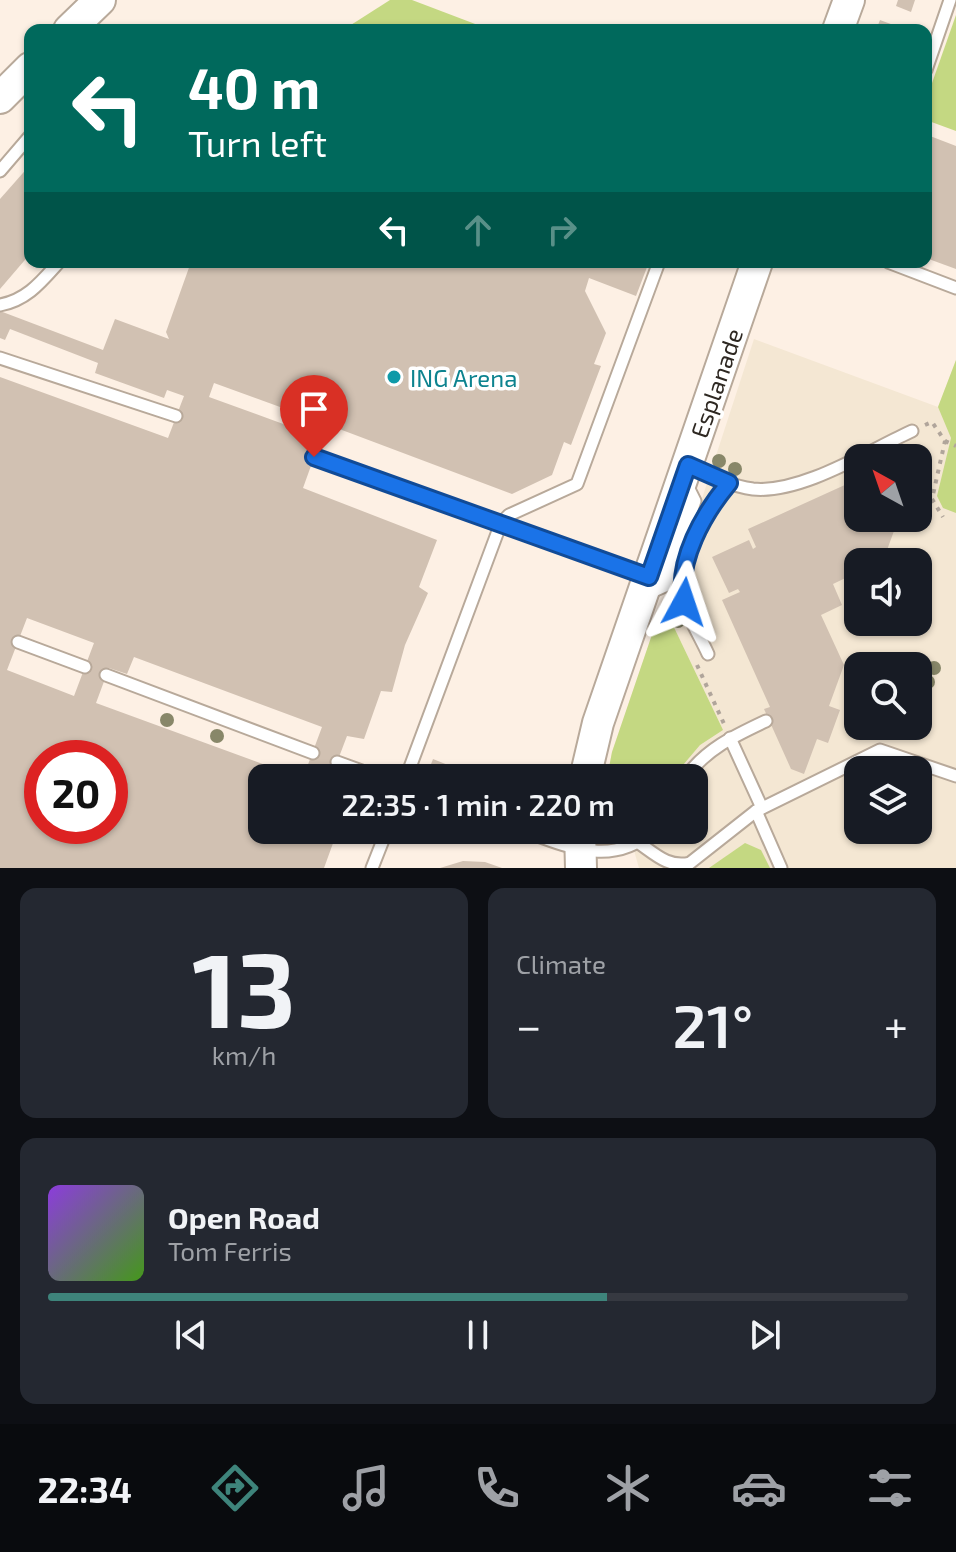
<!DOCTYPE html>
<meta charset="utf-8">
<style>
body{margin:0;font-family:"Exo 2",sans-serif;background:#242831;color:#f1f3f6;height:100vh;display:flex;flex-direction:column;font-size:30px;white-space:nowrap}
*{box-sizing:border-box;margin:0}
p{font-size:26px;color:#9ea1a6}
.icon{flex:none;width:44px;height:44px;fill:none;stroke:currentColor;stroke-width:2;stroke-linecap:round;stroke-linejoin:round}
.map{position:relative;height:868px;overflow:hidden}
.drawer{display:flex;flex-direction:column;gap:20px;padding:20px;background:#0d0f14;flex:1}
.drawer>*{flex:none}
.banner{position:absolute;left:24px;top:24px;width:908px;height:244px;border-radius:16px;box-shadow:0 2px 6px #0004;background:#00695c;color:#fff;overflow:hidden}
.needle{width:52px;rotate:320deg}
.tools{position:absolute;left:844px;top:444px;display:grid;gap:16px}
.tools a{display:grid;place-items:center;width:88px;height:88px;border-radius:16px;background:#171b24;box-shadow:0 2px 6px #0004;font-size:40px}
.speed{position:absolute;left:24px;top:740px;display:flex;gap:16px;font-size:40px;font-weight:700;text-align:center}
.speed>*{display:grid;place-content:center;width:104px;height:104px;border-radius:50%;background:#171b24;box-shadow:0 2px 6px #0004;line-height:1}
.speed .limit{border:12px solid #d22;background:#fff;color:#111}
.pin{position:absolute;display:grid;place-items:center;width:68px;height:68px;color:#fff;margin:-82px -34px;border-radius:50% 50% 50% 0;rotate:-45deg;box-shadow:0 0 8px #0007}
.pin .icon{rotate:45deg}
.me{position:absolute;width:88px;margin:-44px;rotate:5deg;stroke-linejoin:round;filter:drop-shadow(0 0 6px #0008)}
.turn{display:flex;align-items:center;gap:28px;height:168px;padding:0 32px;font-size:36px}
.turn .icon{width:104px;height:104px;stroke-width:2.5}
.turn b{display:block;font-size:56px;line-height:68px}
.lanes{display:flex;align-items:center;height:76px;padding:0 32px;background:#0003;justify-content:center;gap:40px;direction:ltr}
.lanes .off{opacity:.35}
.big{font-size:60px;font-weight:600;line-height:1.1}
.drawer .widget{flex:1;display:flex;flex-direction:column;justify-content:center;gap:12px;min-width:0;padding:0 28px;border-radius:16px;background:#242831}
.drawer .dial{align-items:center;gap:0}
.dial b{font-size:104px;line-height:1}
.song{display:flex;align-items:center;gap:24px}
.cover{width:96px;height:96px;border-radius:12px;background:linear-gradient(135deg,hsl(270 70% 55%),hsl(100 70% 35%))}
.played{height:8px;border-radius:4px;background:linear-gradient(90deg,#3e847b 65%,#363941 65%)}
.keys{display:flex;justify-content:space-around;direction:ltr}
.heat{display:flex;justify-content:space-between;align-items:center;font-size:44px;direction:ltr}
.drawer .tiles{flex:1;display:grid;gap:20px;grid-template-columns:1fr 1fr}
.widget:last-child{grid-column:span 2}
.trip{position:absolute;left:248px;top:764px;width:460px;height:80px;border-radius:16px;background:#171b24;box-shadow:0 2px 6px #0004;font-weight:600;line-height:80px;text-align:center}
.tab-bar{display:flex;height:128px;justify-content:space-around;align-items:center;background:#090b0e;color:#9ea1a6}
.tab-bar .icon{width:56px;height:56px}
.tab-bar .active{color:#3e847b}
.tab-bar b{font-size:36px;color:#f1f3f6}
.map>svg:first-child{display:block}
.commercial{fill:#f4e7d3;fill-rule:evenodd}
.green{fill:#c4d882}
.building{fill:#d1c1b2;fill-rule:evenodd}
.lines{fill:none;stroke-linecap:round;stroke-linejoin:round}
.lane-casing{stroke:#b8a99a;stroke-width:15}
.secondary-casing{stroke:#b8a99a;stroke-width:34}
.path{stroke:#b0a59b;stroke-width:4;stroke-dasharray:4 6;stroke-linecap:butt}
.lane{stroke:#fff;stroke-width:11}
.secondary{stroke:#fff;stroke-width:30}
.tree{fill:#888769}
.route-casing{stroke:#114b97;stroke-width:20}
.route{stroke:#1a73e8;stroke-width:14}
.culture-dot{fill:#0f9aa8;stroke:#fff;stroke-width:3}
.labels{text-anchor:middle;dominant-baseline:central;stroke-width:7;stroke-linejoin:round;paint-order:stroke}
.culture-label{font-size:24px;fill:#0d838f;stroke:#fff;text-anchor:start}
.street-label{font-size:24px;fill:#2e2822;stroke:#fff}
</style>
<div class="map">
<svg width="956" height="868" viewBox="0 0 956 868">
<rect width="100%" height="100%" fill="#fdf0e4"/>
<!-- commercial -->
<path class="commercial" d="M754,339L938,407L956,360V868H639L629,833L617,835L610,830H694V778H607L612,752L658,617L667,606ZM858,458H918V518H858ZM858,562H918V622H858ZM858,666H918V726H858ZM858,770H918V830H858Z"/>
<!-- green -->
<g class="green">
<path d="M390,0H412L491,30H343Z"/>
<path d="M956,15V131L926,120V100Z"/>
<path d="M956,360V513L943,508L937,496L951,438L938,407Z"/>
<path d="M663,616L670,619L723,730L700,745L672,778H607L612,752L658,617Z"/>
<path d="M745,843L761,850L770,868H709Z"/>
</g>
<!-- building -->
<g class="building">
<path d="M898,0H915L911,12L896,6Z"/>
<path d="M880,20L907,30H876Z"/>
<path d="M930,136L956,146V269L926,258V147Z"/>
<path d="M30,165V254L0,289V199Z"/>
<path d="M191,262H649L636,296L589,278L585,291L606,333L594,364L601,366L571,445L564,442L552,475L512,494L326,424L303,488L437,540L419,587L428,593L405,645L392,692L381,691L364,739L347,736L331,778H303L322,727L134,657L127,674L109,668L96,703L301,778H262V830H327L336,835L324,868H0V377L168,438L184,396L167,390L164,398L95,373L98,363L10,329L5,340L0,338V311L103,350L115,319L169,339L166,332ZM214,383L291,411L286,425L209,397ZM27,618L94,643L74,696L7,670ZM42,758H110V826H42Z"/>
<path d="M858,479V518H911L909,524L898,520L883,561L858,562V572L833,584L842,605L821,615L844,665L829,706L840,710L828,743L817,739L804,774L791,769L764,709L770,707L722,600L740,592L738,589L729,593L712,557L749,540L753,549L756,547L748,529Z"/>
<path d="M433,759L448,765L443,777L428,772Z"/>
<path d="M463,861L485,862L502,868H440Z"/>
</g>
<g class="lines">
<!-- lane casing -->
<g class="lane-casing">
<g id="lane">
<path d="M926,70L950,0"/>
<path d="M0,171L30,136"/>
<path d="M888,262L956,288"/>
<path d="M0,305C27,300 41,282 59,262"/>
<path d="M0,358L176,416"/>
<path d="M314,457L649,577"/>
<path d="M688,465C709,475 730,486 753,489C801,494 868,451 912,431"/>
<path d="M647,594L665,586L695,501L686,483"/>
<path d="M18,642L85,667"/>
<path d="M708,654C700,636 686,615 683,596C678,560 706,509 729,483"/>
<path d="M106,675L313,753"/>
<path d="M730,738L762,808"/>
<path d="M337,762L381,778"/>
<path d="M406,778L501,523L509,515L577,484L659,262"/>
<path d="M685,778C706,749 734,736 766,721"/>
<path d="M756,811L781,868"/>
<path d="M522,830C568,847 613,868 654,830"/>
<path d="M639,843C656,855 669,868 690,863L756,811L880,750L956,776"/>
<path d="M372,868L387,830"/>
</g>
</g>
<!-- secondary casing -->
<g class="secondary-casing">
<g id="secondary">
<path d="M69,30L100,0"/>
<path d="M838,30L849,0"/>
<path d="M0,98L30,68"/>
<path d="M585,778L598,723L757,262"/>
<path d="M580,830L581,868"/>
</g>
</g>
<!-- path -->
<g class="path">
<path d="M925,425L932,422L945,441L932,499L943,517"/>
<path d="M945,441L956,446"/>
<path d="M697,665L725,726"/>
</g>
<!-- lane -->
<use href="#lane" class="lane"/>
<!-- secondary -->
<use href="#secondary" class="secondary"/>
</g>
<!-- trees -->
<g class="tree">
<circle cx="719" cy="461" r="7"/>
<circle cx="735" cy="469" r="7"/>
<circle cx="667" cy="611" r="7"/>
<circle cx="678" cy="621" r="7"/>
<circle cx="934" cy="668" r="7"/>
<circle cx="928" cy="682" r="7"/>
<circle cx="167" cy="720" r="7"/>
<circle cx="217" cy="736" r="7"/>
</g>
<g class="lines">
<!-- route casing -->
<g class="route-casing">
<path id="route" d="M314,457L649,577L688,465L729,483C704,513 676,561 684,602"/>
</g>
<!-- route -->
<use href="#route" class="route"/>
</g>
<!-- markers -->
<circle class="culture-dot" cx="394" cy="377" r="8"/>
<g class="labels">
<!-- culture labels -->
<g class="culture-label">
<text x="410" y="377">ING Arena</text>
</g>
<!-- street labels -->
<g class="street-label">
<text transform="translate(716 383) rotate(-71)">Esplanade</text>
</g>
</g>
</svg>
<div class="tools">
<a><svg class="needle" viewBox="-14 -14 28 28"><path d="M0-13l5 13h-10z" fill="#e53935"/><path d="M0 13l5-13h-10z" fill="#9ea1a6"/></svg></a>
<a><svg class="icon" aria-label="sound" viewBox="0 0 24 24"><path d="M4 9h4l5-4v14l-5-4H4zM17 9q2 3 0 6"/></svg></a>
<a><svg class="icon" aria-label="search" viewBox="0 0 24 24"><circle cx="10" cy="10" r="6"/><path d="M15 15l6 6"/></svg></a>
<a><svg class="icon" aria-label="layers" viewBox="0 0 24 24"><path d="M12 4l9 5-9 5-9-5zM3 14l9 5 9-5"/></svg></a>
</div>
<div class="speed"><div class="limit">20</div></div>
<div class="pin" style="left:314px;top:457px;background:#d93025"><svg class="icon" aria-label="arrive" viewBox="0 0 24 24"><path d="M6 21V4h12l-3 4 3 4H6"/></svg></div>
<svg class="me" style="left:684px;top:602px" viewBox="-20 -20 40 40"><path d="M0-17L14 15 0 8-14 15z" fill="#1a73e8" stroke="#fff" stroke-width="4"/></svg>
<div class="trip">22:35 · 1 min · 220 m</div>
<div class="banner">
<div class="turn"><svg class="icon" aria-label="left" viewBox="0 0 24 24"><path d="M17 20v-9H6M10 6l-5 5 5 5"/></svg><div><b>40 m</b>Turn left</div></div>
<div class="lanes"><svg class="icon" aria-label="left" viewBox="0 0 24 24"><path d="M17 20v-9H6M10 6l-5 5 5 5"/></svg><svg class="icon off" aria-label="ahead" viewBox="0 0 24 24"><path d="M12 20V5M6 11l6-6 6 6"/></svg><svg class="icon off" aria-label="right" viewBox="0 0 24 24"><path d="M7 20v-9h11M14 6l5 5-5 5"/></svg></div>
</div>
</div>
<section class="drawer">
<div class="tiles">
<div class="widget dial"><b>13</b><p>km/h</p></div>
<div class="widget"><p>Climate</p>
<div class="heat"><a>−</a><b class="big">21°</b><a>+</a></div>
</div>
<div class="widget">
<div class="song"><i class="cover"></i><div><b>Open Road</b><p>Tom Ferris</p></div></div>
<div class="played"></div>
<div class="keys"><svg class="icon" aria-label="previous" viewBox="0 0 24 24"><path d="M18 5L8 12l10 7zM5 5v14"/></svg><svg class="icon" aria-label="pause" viewBox="0 0 24 24"><path d="M8 5v14M16 5v14"/></svg><svg class="icon" aria-label="next" viewBox="0 0 24 24"><path d="M6 5l10 7-10 7zM19 5v14"/></svg></div>
</div>
</div>
</section>
<nav class="tab-bar">
<b>22:34</b>
<svg class="icon active" aria-label="directions" viewBox="0 0 24 24"><path d="M12 3l9 9-9 9-9-9zM9 14v-3h6M13 9l2 2-2 2"/></svg>
<svg class="icon" aria-label="music" viewBox="0 0 24 24"><path d="M9 18V5l10-2v13"/><circle cx="6" cy="18" r="3"/><circle cx="16" cy="16" r="3"/></svg>
<svg class="icon" aria-label="phone" viewBox="0 0 24 24"><path d="M5 4h4l2 5-3 2q2 4 5 5l2-3 5 2v4C11 20 4 13 5 4z"/></svg>
<svg class="icon" aria-label="climate" viewBox="0 0 24 24"><path d="M12 3v18M4 7l16 10M4 17L20 7"/></svg>
<svg class="icon" aria-label="car" viewBox="0 0 24 24"><path d="M5 17H2v-5l4-1 3-4h7l3 4 3 1v5h-3M9 17h6M6 11h13"/><circle cx="7" cy="17" r="2"/><circle cx="17" cy="17" r="2"/></svg>
<svg class="icon" aria-label="filters" viewBox="0 0 24 24"><path d="M4 7h16M4 17h16"/><circle cx="9" cy="7" r="2"/><circle cx="15" cy="17" r="2"/></svg>
</nav>
